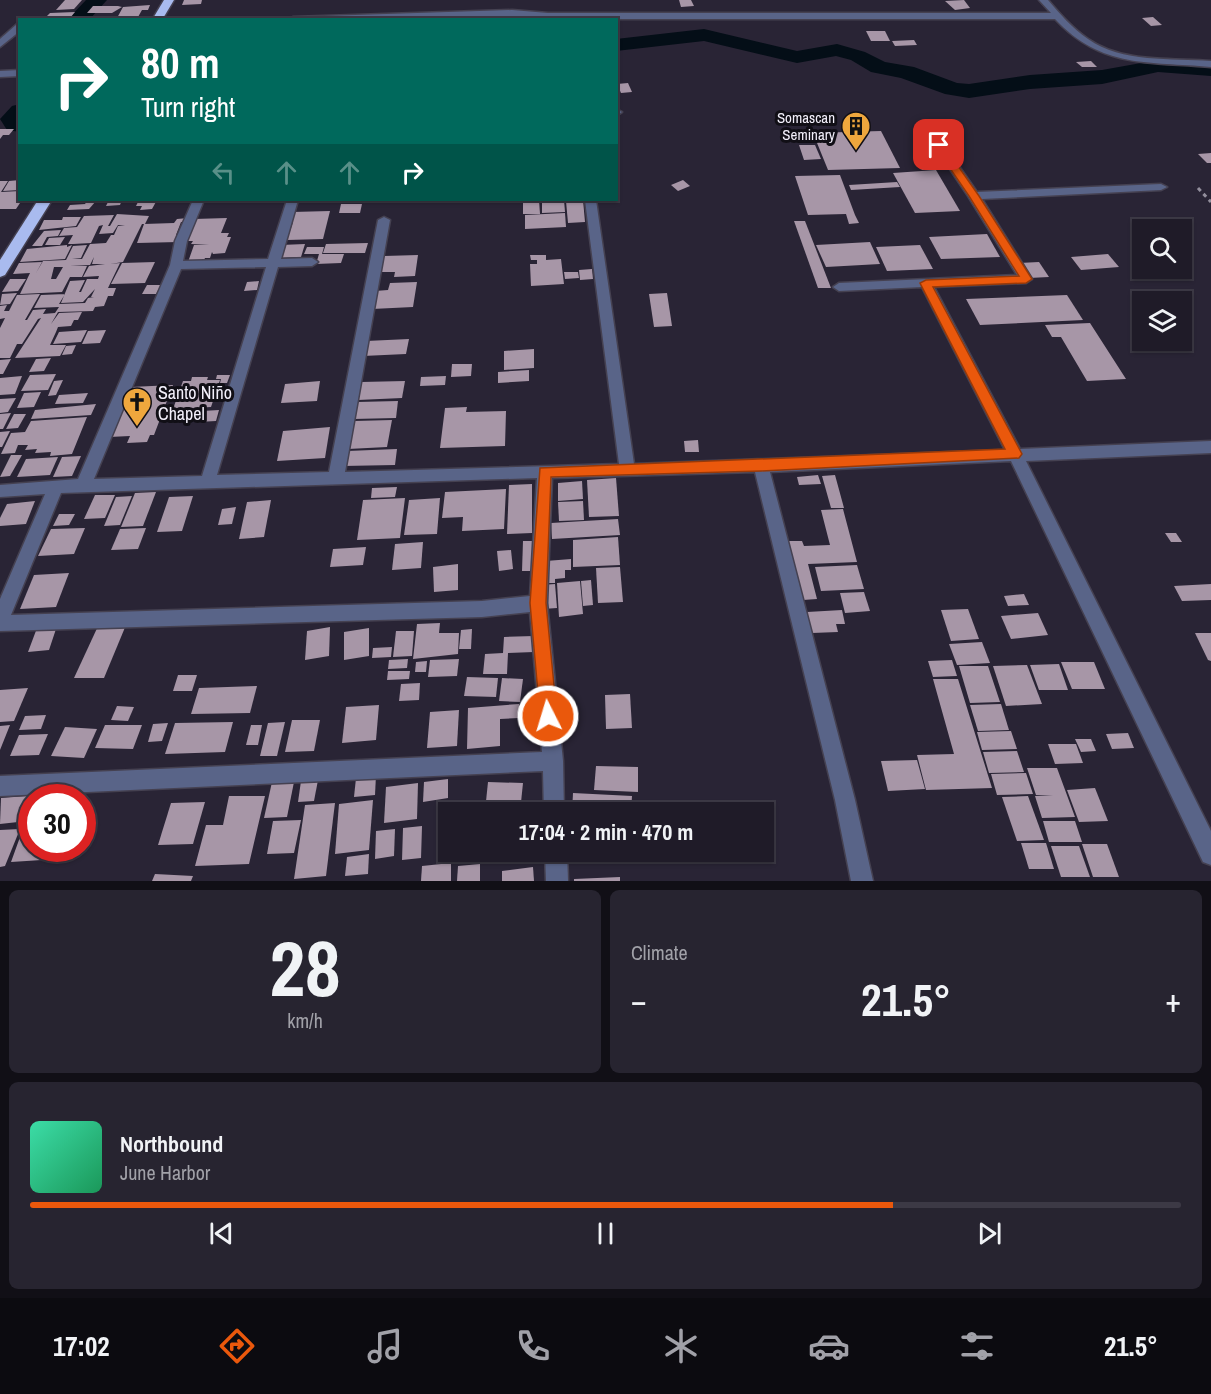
<!DOCTYPE html>
<meta charset="utf-8">
<style>
body{margin:0;font-family:"Archivo Narrow",sans-serif;background:#272430;color:#f1f3f6;height:100vh;display:flex;flex-direction:column;font-size:22px;white-space:nowrap}
*{box-sizing:border-box;margin:0}
p{font-size:20px;color:#a1a1a8}
.icon{flex:none;width:33px;height:33px;fill:none;stroke:currentColor;stroke-width:2;stroke-linecap:round;stroke-linejoin:round}
.map{position:relative;height:881px;overflow:hidden}
.side{display:flex;flex-direction:column;gap:9px;padding:9px;background:#110f16;flex:1}
.side>*{flex:none}
.banner{position:absolute;left:18px;top:18px;width:600px;height:183px;border-radius:0px;box-shadow:0 2px 4px #0004,0 0 0 2px #3c3945;background:#00695c;color:#fff;overflow:hidden}
.tools{position:absolute;left:1132px;top:219px;display:grid;gap:12px}
.tools a{display:grid;place-items:center;width:60px;height:60px;border-radius:0px;background:#1f1b28;box-shadow:0 2px 4px #0004,0 0 0 2px #3c3945;font-size:30px}
.speed{position:absolute;left:18px;top:784px;display:flex;gap:12px;font-size:30px;font-weight:700;text-align:center}
.speed>*{display:grid;place-content:center;width:78px;height:78px;border-radius:50%;background:#1f1b28;box-shadow:0 2px 4px #0004,0 0 0 2px #3c3945;line-height:1}
.speed .limit{border:9px solid #d22;background:#fff;color:#111}
.pin{position:absolute;display:grid;place-items:center;width:51px;height:51px;color:#fff;margin:-26px;border-radius:12px;box-shadow:0 3px 9px #0006}
.me{position:absolute;width:66px;margin:-33px;rotate:355deg;stroke-linejoin:round;filter:drop-shadow(0 0 4px #0008)}
.turn{display:flex;align-items:center;gap:21px;height:126px;padding:0 24px;font-size:27px}
.turn .icon{width:78px;height:78px;stroke-width:2.5}
.turn b{display:block;font-size:42px;line-height:51px}
.lanes{display:flex;align-items:center;height:57px;padding:0 24px;background:#0003;justify-content:center;gap:30px;direction:ltr}
.lanes .off{opacity:.35}
.big{font-size:45px;font-weight:700;line-height:1.1}
.side .widget{flex:1;display:flex;flex-direction:column;justify-content:center;gap:9px;min-width:0;padding:0 21px;border-radius:9px;background:#272430}
.side .dial{align-items:center;gap:0}
.dial b{font-size:78px;line-height:1}
.song{display:flex;align-items:center;gap:18px}
.cover{width:72px;height:72px;border-radius:9px;background:linear-gradient(135deg,hsl(160 70% 55%),hsl(150 70% 35%))}
.played{height:6px;border-radius:3px;background:linear-gradient(90deg,#ea580c 75%,#3c3945 75%)}
.keys{display:flex;justify-content:space-around;direction:ltr}
.heat{display:flex;justify-content:space-between;align-items:center;font-size:33px;direction:ltr}
.side .tiles{flex:1;display:grid;gap:9px;grid-template-columns:1fr 1fr}
.widget:last-child{grid-column:span 2}
.trip{position:absolute;left:438px;top:802px;width:336px;height:60px;border-radius:0px;background:#1f1b28;box-shadow:0 2px 4px #0004,0 0 0 2px #3c3945;font-weight:700;line-height:60px;text-align:center}
.menu{display:flex;height:96px;justify-content:space-around;align-items:center;background:#0c0b10;color:#a1a1a8}
.menu .icon{width:42px;height:42px}
.menu .current{color:#ea580c}
.menu b{font-size:27px;color:#f1f3f6}
.map>svg:first-child{display:block}
.lines{fill:none;stroke-linecap:round;stroke-linejoin:round}
.river{fill:#040e17;fill-rule:evenodd}
.building{fill:#a796a7;fill-rule:evenodd}
.minor-casing{stroke:#454151;stroke-width:3}
.highway-casing{stroke:#454151;stroke-width:3}
.path{stroke:#938f9d;stroke-width:3;stroke-dasharray:4 4;stroke-linecap:butt}
.minor{fill:#596488;fill-rule:evenodd}
.highway{fill:#a9bbef;fill-rule:evenodd}
.route{fill:#ea580c;stroke:#983908;stroke-width:1.5}
.labels{text-anchor:middle;dominant-baseline:central;stroke-width:6;stroke-linejoin:round;paint-order:stroke}
.far-poi-label{font-size:15px;fill:#f3f0fb;stroke:#110f16;text-anchor:end}
.poi-label{font-size:18px;fill:#f3f0fb;stroke:#110f16;text-anchor:start}
</style>
<div class="map">
<svg width="1211" height="881" viewBox="0 0 1211 881">
<rect width="100%" height="100%" fill="#292435"/>
<g class="lines">
<!-- river -->
<g class="river">
<path d="M86,0H107L89,20H67Z"/>
<path d="M704,29L797,51L837,44L865,52L885,62L914,67L957,83L969,84L1030,75L1102,70L1158,60L1211,64V76L1158,72L1102,84L1030,89L969,98L945,94L901,78L871,72L851,60L836,56L797,63L704,41L616,51V39Z"/>
<path d="M20,104V132L7,130L0,119L12,106Z"/>
</g>
</g>
<!-- building -->
<g class="building">
<path d="M65,0H82L74,9L56,10Z"/>
<path d="M184,0H202L201,4L182,5Z"/>
<path d="M679,0H691L694,6L681,7Z"/>
<path d="M964,0L970,8L955,10L945,1Z"/>
<path d="M150,5L148,10H142L138,17L117,18L123,7Z"/>
<path d="M93,6H118L122,7L112,13H87Z"/>
<path d="M75,12L70,18L44,19L50,13Z"/>
<path d="M1153,17L1162,25L1151,26L1142,18Z"/>
<path d="M866,31H885L890,41H871Z"/>
<path d="M914,40L917,45L895,46L892,41Z"/>
<path d="M1091,61L1097,67H1082L1076,62Z"/>
<path d="M628,83L632,92L621,93L617,84Z"/>
<path d="M0,129H14L9,135H3L0,139Z"/>
<path d="M881,131L900,168L828,170L813,133Z"/>
<path d="M799,145H815L821,159L804,160Z"/>
<path d="M1211,153V163H1207L1198,154Z"/>
<path d="M932,163L936,169L922,170L918,164Z"/>
<path d="M936,170L960,211L915,213L893,173Z"/>
<path d="M840,175L855,215L859,223L849,224L846,214L808,215L795,176Z"/>
<path d="M20,180V190L3,191L9,181Z"/>
<path d="M683,180L690,186L678,191L671,185Z"/>
<path d="M0,181H8L1,192L20,191V200H22L16,209H0Z"/>
<path d="M897,182L900,187L851,190L849,185Z"/>
<path d="M109,200H122L120,205L106,206Z"/>
<path d="M131,200H157L152,209L140,210L142,206H136L138,202L129,203Z"/>
<path d="M299,200H333L332,202L298,203Z"/>
<path d="M523,200H539L540,214H523Z"/>
<path d="M542,200H564L565,212L542,213Z"/>
<path d="M583,200L585,222L568,223L566,201Z"/>
<path d="M87,201H96L89,209L67,210L70,205L85,204Z"/>
<path d="M341,204H362L360,213H339Z"/>
<path d="M330,211L323,239L287,240L293,222H289L292,212Z"/>
<path d="M565,213L566,227L525,229V215Z"/>
<path d="M117,214L149,216L145,224H142L123,262L110,264L120,263L108,288H116L113,296H108L104,306L95,307L93,311L58,312L51,324L59,313L82,312L78,320H74L71,326L58,327L56,332L50,345H66L60,356L15,358L41,318L38,319L22,344H17L10,358H0V328L5,318L0,319V306L7,305L4,311H9L17,295L40,294L25,320H27L33,310L46,309L43,314L55,313L59,307L34,308L41,295L65,294L59,304L85,303L88,298L94,297H91L95,289L83,302L61,303L70,281L85,280L79,292H81L87,279H98L99,276L83,277L89,266L105,264H92L94,257L90,265L70,266H87L82,277H70L62,292L20,294L30,273L13,274L19,263L42,262L36,273L43,261L66,260L73,246L87,245L81,258H72L82,259L90,244L106,243L111,235H114L118,226L125,225H118L113,233L99,234L103,225L99,226L91,243L73,244L74,241L73,244H68L73,235L59,236L64,228L77,227L84,216L114,215L108,226H110ZM54,267H63L56,279H51Z"/>
<path d="M63,217H81L76,226L39,230L44,220H62Z"/>
<path d="M188,218L187,222H181L176,235L181,234L178,242L137,243L144,224L174,223L177,219Z"/>
<path d="M227,218L221,233H229L227,237H231L225,253L213,254L212,252L210,258H205L203,262H188L194,245H209L191,244L193,241H182L194,219Z"/>
<path d="M794,221H805L831,288H818Z"/>
<path d="M61,230L58,236L47,237L42,246H32L44,231Z"/>
<path d="M987,234L1000,257L941,259L929,237Z"/>
<path d="M65,237L60,245H45L49,238Z"/>
<path d="M870,242L880,264L826,267L816,245Z"/>
<path d="M368,243L365,253H323L326,244Z"/>
<path d="M305,244L301,257L276,258L281,245Z"/>
<path d="M67,245V247L72,245L65,259L20,262L27,249Z"/>
<path d="M920,245L933,269L887,271L876,247Z"/>
<path d="M307,247H324L322,254H304Z"/>
<path d="M319,254H344L341,263L316,264Z"/>
<path d="M1108,254L1119,267L1081,270L1071,257Z"/>
<path d="M418,255L415,276L394,277L395,272H381L384,256Z"/>
<path d="M530,255H546V260L561,259L564,284L531,286L530,264H537V260H531Z"/>
<path d="M155,262L145,283L111,284L122,263Z"/>
<path d="M1039,262L1049,277L1029,278L1019,263Z"/>
<path d="M592,269L593,279L580,280L579,270Z"/>
<path d="M564,272H578L579,278L565,279Z"/>
<path d="M10,279H26L18,291L2,292Z"/>
<path d="M259,281L257,290L244,291L247,282Z"/>
<path d="M417,282L413,307L372,309L375,291L388,290L390,283Z"/>
<path d="M147,285H161L156,294H142Z"/>
<path d="M17,293L10,304L0,305L2,294Z"/>
<path d="M667,293L672,326L654,327L649,294Z"/>
<path d="M1067,295L1083,320L980,325L966,299Z"/>
<path d="M1090,323L1126,379L1087,381L1061,337H1052L1045,325Z"/>
<path d="M87,330L81,342L67,343L68,339L67,343L53,344L59,332Z"/>
<path d="M106,330L100,343L82,344L88,331Z"/>
<path d="M409,339L406,354L363,356L366,341Z"/>
<path d="M76,345L72,354L62,355L66,346Z"/>
<path d="M534,349V368L504,370V351Z"/>
<path d="M51,358L44,371L29,372L36,359Z"/>
<path d="M11,359L3,374H0V360Z"/>
<path d="M452,364H472L471,376L451,377Z"/>
<path d="M529,370V381L498,383V372Z"/>
<path d="M56,374L48,390L21,391L30,375Z"/>
<path d="M217,375H230L227,383H220L221,379H216Z"/>
<path d="M22,376L15,394L0,395V378Z"/>
<path d="M446,376L445,385L420,386L421,377Z"/>
<path d="M192,377H208L207,380H220L211,407L173,409L183,381H191Z"/>
<path d="M63,380L56,395L48,396L54,381Z"/>
<path d="M320,381L317,401L281,403L285,384Z"/>
<path d="M405,381L402,398L358,400L361,382Z"/>
<path d="M173,385L154,435H150L147,442L127,443L130,436L109,437L131,387Z"/>
<path d="M41,392L34,407L17,408L24,393Z"/>
<path d="M88,393L83,403L55,404L59,395Z"/>
<path d="M16,398L8,412L0,413V399Z"/>
<path d="M398,401L396,418L353,419L357,402Z"/>
<path d="M96,404L91,415L31,419L35,410Z"/>
<path d="M467,407L466,412L506,411L505,446L440,448L445,408Z"/>
<path d="M219,410L216,421L198,422L202,411Z"/>
<path d="M11,413L3,429H0V414Z"/>
<path d="M14,414H26L18,428L6,429Z"/>
<path d="M87,417L72,454L50,456L51,452L35,453L37,449L25,450L28,445H18L15,453L1,454L11,433L25,432L31,421Z"/>
<path d="M392,420L387,447L348,449L354,421Z"/>
<path d="M330,427L325,458L277,461L283,431Z"/>
<path d="M10,431L2,447H0V432Z"/>
<path d="M698,440L699,452H685L684,441Z"/>
<path d="M397,449L395,465L343,466L347,451Z"/>
<path d="M11,455H22L10,476L0,477Z"/>
<path d="M81,456L72,476L53,477L62,457Z"/>
<path d="M58,457L50,475L17,477L26,459Z"/>
<path d="M818,475L821,484L799,485L797,477Z"/>
<path d="M835,475L844,508H831L822,476Z"/>
<path d="M616,478L619,516L589,517L587,480Z"/>
<path d="M582,481L583,499L558,501V483Z"/>
<path d="M532,484V533L507,534L509,485Z"/>
<path d="M397,487L395,497L371,498L372,488Z"/>
<path d="M506,489L504,529L462,531L463,517L442,518L445,492Z"/>
<path d="M156,492L143,526L121,527L135,493Z"/>
<path d="M95,495H115L105,518L84,519Z"/>
<path d="M132,496L120,525L104,526L116,497Z"/>
<path d="M193,496L182,531L157,532L169,497Z"/>
<path d="M405,498L400,538L357,540L363,500Z"/>
<path d="M440,498L437,534L404,535L409,500Z"/>
<path d="M271,500L264,537L239,539L247,502Z"/>
<path d="M35,501L26,524L0,526V518L7,504Z"/>
<path d="M583,501L584,520L559,521L558,502Z"/>
<path d="M236,507L232,524L218,525L222,509Z"/>
<path d="M843,509L857,562L808,564L817,599L803,600L788,541H802L804,546L830,545L821,510Z"/>
<path d="M59,514H75L69,525L53,526Z"/>
<path d="M618,519L620,535L552,539L551,523Z"/>
<path d="M85,528L74,554L38,556L51,529Z"/>
<path d="M146,528L138,549L111,550L120,529Z"/>
<path d="M1165,533H1176L1182,542H1171Z"/>
<path d="M618,537L620,565L573,567V540Z"/>
<path d="M523,541H538V571H522Z"/>
<path d="M423,542L421,568L392,570L395,544Z"/>
<path d="M366,547L363,565L330,567L333,549Z"/>
<path d="M511,550L513,569L499,571L497,551Z"/>
<path d="M571,559V570H565V578L555,579V583H547L546,561Z"/>
<path d="M458,564V590L434,592L433,567Z"/>
<path d="M857,565L864,589L821,591L815,567Z"/>
<path d="M620,567L623,602L598,603L596,568Z"/>
<path d="M69,573L56,607L20,609L34,575Z"/>
<path d="M591,580L593,605L583,606L581,581Z"/>
<path d="M580,581L583,614L559,617L557,583Z"/>
<path d="M555,584L557,608L543,609L541,585Z"/>
<path d="M1211,584V600L1182,601L1174,586Z"/>
<path d="M864,592L870,611L845,613L840,593Z"/>
<path d="M1024,594L1029,605L1008,606L1004,596Z"/>
<path d="M968,609L979,639L951,641L941,610Z"/>
<path d="M842,610L845,624H836L838,632L812,633L807,612Z"/>
<path d="M1038,613L1048,635L1011,639L1001,616Z"/>
<path d="M440,623L439,633H459L458,654L413,659L417,624Z"/>
<path d="M99,624L126,625L104,678H74Z"/>
<path d="M57,626L49,650L28,652L37,628Z"/>
<path d="M330,627L329,656L305,660L307,631Z"/>
<path d="M369,628V656L344,660V632Z"/>
<path d="M472,629L471,649H459L461,630Z"/>
<path d="M396,631H414L412,656L393,657Z"/>
<path d="M1195,633H1211V661L1208,660Z"/>
<path d="M534,636V652L508,653L507,674H483L485,654L503,653L504,637Z"/>
<path d="M982,642L990,663L957,665L949,644Z"/>
<path d="M392,647L391,657L372,658L373,648Z"/>
<path d="M408,659L407,668L388,669L389,660Z"/>
<path d="M459,659L457,676L428,677L430,660Z"/>
<path d="M952,660L957,676L933,677L928,661Z"/>
<path d="M427,661L426,672H415L416,662Z"/>
<path d="M1061,662H1094L1105,689H1072Z"/>
<path d="M1059,664L1068,690H1039L1030,665Z"/>
<path d="M1027,665L1042,704L1006,706L993,666Z"/>
<path d="M959,666H988L1000,702L970,703Z"/>
<path d="M388,671H410L409,679L387,680Z"/>
<path d="M178,675H197L192,691H173Z"/>
<path d="M467,677L498,678L496,697L464,696Z"/>
<path d="M502,678L523,679L520,702L499,701Z"/>
<path d="M933,679H958L992,788L926,790L917,755L954,754Z"/>
<path d="M420,683L419,700L399,701L401,684Z"/>
<path d="M257,686L250,713L191,714L199,688Z"/>
<path d="M28,688L14,721L0,722V690Z"/>
<path d="M630,694L632,728L606,729L605,695Z"/>
<path d="M519,704V718L500,719V746L467,749L468,708Z"/>
<path d="M1001,704L1009,730L978,731L970,705Z"/>
<path d="M379,705L376,740L342,743L346,707Z"/>
<path d="M117,706L134,707L128,721L111,720Z"/>
<path d="M459,710L457,746L427,748L430,712Z"/>
<path d="M46,715L41,729L19,730L25,716Z"/>
<path d="M292,720H320L314,751L285,752Z"/>
<path d="M233,722L225,752L165,754L175,723Z"/>
<path d="M285,722L277,756H260L268,723Z"/>
<path d="M168,723L162,741L148,742L153,724Z"/>
<path d="M10,725L0,750V726Z"/>
<path d="M105,725H142L133,749L95,748Z"/>
<path d="M251,725H262L258,745H246Z"/>
<path d="M65,727L97,729L84,758L51,756Z"/>
<path d="M1011,731L1017,749L982,750L977,732Z"/>
<path d="M1128,733L1134,748L1112,749L1106,734Z"/>
<path d="M48,734L39,755L10,756L19,735Z"/>
<path d="M1075,739H1091L1096,751L1081,752Z"/>
<path d="M1048,744H1076L1083,763L1055,764Z"/>
<path d="M1017,751L1024,772L989,773L983,752Z"/>
<path d="M917,760L925,789L888,791L881,761Z"/>
<path d="M596,766L638,767V792L594,790Z"/>
<path d="M1027,768H1057L1075,817L1042,818L1035,796L1053,795H1036Z"/>
<path d="M1026,773L1033,794L997,795L991,774Z"/>
<path d="M376,775L375,795L354,797L356,778Z"/>
<path d="M448,779V798L423,802L424,782Z"/>
<path d="M318,780L314,801L298,802L301,781Z"/>
<path d="M272,782H294L287,817L264,818Z"/>
<path d="M488,782L523,783L520,812L485,811Z"/>
<path d="M418,783L417,819L384,823L386,787Z"/>
<path d="M65,787L62,798H32V812L23,813L31,789Z"/>
<path d="M1095,788L1108,821L1079,822L1067,790Z"/>
<path d="M573,793L632,796L631,813H572Z"/>
<path d="M27,796L18,822L0,824L1,798Z"/>
<path d="M229,796H265L249,864L195,866L206,825H223Z"/>
<path d="M1028,796L1044,840L1017,841L1002,797Z"/>
<path d="M373,800L369,850L335,854L339,804Z"/>
<path d="M205,802L193,844L158,845L171,803Z"/>
<path d="M335,803L326,876L294,879L305,805Z"/>
<path d="M28,815H32V849H46L42,860L11,862Z"/>
<path d="M301,820L294,853L267,854L273,821Z"/>
<path d="M1043,821H1075L1082,842H1049Z"/>
<path d="M422,826L421,858L402,860L403,828Z"/>
<path d="M20,829L5,866L0,867V830Z"/>
<path d="M395,829L394,856L375,859L376,831Z"/>
<path d="M1021,843H1046L1054,869H1029Z"/>
<path d="M1082,844H1107L1119,877H1093Z"/>
<path d="M1051,846H1079L1090,877H1061Z"/>
<path d="M369,854L368,874L345,876L347,857Z"/>
<path d="M451,863V881H421L422,866Z"/>
<path d="M480,864V881H457L458,866Z"/>
<path d="M533,867L534,881H502V871Z"/>
<path d="M155,874L193,876L191,881H152Z"/>
<path d="M620,877V881H574V879Z"/>
</g>
<g class="lines">
<!-- minor casing -->
<g class="minor-casing">
<g id="minor">
<path d="M1039,0H1048C1060,14 1072,28 1088,39C1122,63 1171,58 1211,61V67C1148,61 1102,69 1055,19H548L512,16L289,20L293,17L512,10L548,13H1051Z"/>
<path d="M17,24H20V31L0,47V39Z"/>
<path d="M20,70V76L0,77V71Z"/>
<path d="M616,109L622,112L616,116Z"/>
<path d="M927,125L931,126L977,192L1161,184L1167,187L1161,190L982,199L1032,279L1026,283L934,287L1020,449L1211,441V453L1026,461L1211,831V865L1203,862L1011,461L770,472L855,800L873,881H851L835,800L755,472L552,478L547,603L563,761L564,813H544L543,771L0,796V776L542,752L530,612L482,617L0,631V599L45,494L0,497V485L78,479L170,265L175,241L193,200H204L187,241L183,261L268,259L287,200H298L281,259L312,258L318,262L312,266L278,267L217,475L329,472L378,220L384,217L390,220L345,472L619,464L585,200H596L634,464L1005,450L922,287L839,291L833,287L839,283L1017,275L968,196L922,128ZM266,267L202,476L94,479L181,269ZM537,478L530,596L482,601L11,615L61,493Z"/>
<path d="M545,852H567L568,881H546Z"/>
</g>
</g>
<!-- highway casing -->
<g class="highway-casing">
<g id="highway">
<path d="M164,0H174L162,20H152Z"/>
<path d="M38,200H52L5,275L0,277V260Z"/>
</g>
</g>
<!-- path -->
<path class="path" d="M1198,188L1211,202"/>
<!-- minor -->
<use href="#minor" class="minor"/>
<!-- highway -->
<use href="#highway" class="highway"/>
</g>
<!-- route -->
<path class="route" d="M935,143H942L979,196L1032,279L1026,283L933,287L1022,454L1019,458L761,471L551,477L546,603L557,716L555,722L548,724L542,722L540,716L530,603L540,468L1005,449L920,283L926,280L1019,276L969,196L934,145Z"/>
<!-- icons -->
<defs>
<g id="building-pin" transform="scale(1.5)"><path d="M0 17L-7.5 6A9.5 9.5 0 1 1 7.5 6Z" fill="#efa73d" stroke="#110f16"/><path d="M-4-6H4V6H1V3H-1V6H-4ZM-2.5-4.3h1.7v1.8h-1.7ZM.8-4.3h1.7v1.8H.8ZM-2.5-1h1.7V.8h-1.7ZM.8-1h1.7V.8H.8Z" fill="#111"/></g>
<g id="church-pin" transform="scale(1.5)"><path d="M0 17L-7.5 6A9.5 9.5 0 1 1 7.5 6Z" fill="#efa73d" stroke="#110f16"/><path d="M-1.2-6h2.4v3.5h3.3v2.4h-3.3V6h-2.4V-.1h-3.3v-2.4h3.3Z" fill="#111"/></g>
</defs>
<g fill-rule="evenodd">
<use href="#building-pin" x="856" y="126"/>
<use href="#church-pin" x="137" y="402"/>
</g>
<g class="labels">
<!-- far-poi labels -->
<g class="far-poi-label">
<text x="835" y="117">Somascan<tspan x="835" dy="17">Seminary</tspan></text>
</g>
<!-- poi labels -->
<g class="poi-label">
<text x="158" y="392">Santo Niño<tspan x="158" dy="21">Chapel</tspan></text>
</g>
</g>
</svg>
<div class="tools">
<a><svg class="icon" aria-label="search" viewBox="0 0 24 24"><circle cx="10" cy="10" r="6"/><path d="M15 15l6 6"/></svg></a>
<a><svg class="icon" aria-label="layers" viewBox="0 0 24 24"><path d="M12 4l9 5-9 5-9-5zM3 14l9 5 9-5"/></svg></a>
</div>
<div class="speed"><div class="limit">30</div></div>
<div class="pin" style="left:939px;top:145px;background:#d93025"><svg class="icon" aria-label="arrive" viewBox="0 0 24 24"><path d="M6 21V4h12l-3 4 3 4H6"/></svg></div>
<svg class="me" style="left:548px;top:716px" viewBox="-20 -20 40 40"><circle r="17" fill="#ea580c" stroke="#fff" stroke-width="3"/><path d="M0-11L8 9 0 5-8 9z" fill="#fff"/></svg>
<div class="trip">17:04 · 2 min · 470 m</div>
<div class="banner">
<div class="turn"><svg class="icon" aria-label="right" viewBox="0 0 24 24"><path d="M7 20v-9h11M14 6l5 5-5 5"/></svg><div><b>80 m</b>Turn right</div></div>
<div class="lanes"><svg class="icon off" aria-label="left" viewBox="0 0 24 24"><path d="M17 20v-9H6M10 6l-5 5 5 5"/></svg><svg class="icon off" aria-label="ahead" viewBox="0 0 24 24"><path d="M12 20V5M6 11l6-6 6 6"/></svg><svg class="icon off" aria-label="ahead" viewBox="0 0 24 24"><path d="M12 20V5M6 11l6-6 6 6"/></svg><svg class="icon" aria-label="right" viewBox="0 0 24 24"><path d="M7 20v-9h11M14 6l5 5-5 5"/></svg></div>
</div>
</div>
<section class="side">
<div class="tiles">
<div class="widget dial"><b>28</b><p>km/h</p></div>
<div class="widget"><p>Climate</p>
<div class="heat"><a>−</a><b class="big">21.5°</b><a>+</a></div>
</div>
<div class="widget">
<div class="song"><i class="cover"></i><div><b>Northbound</b><p>June Harbor</p></div></div>
<div class="played"></div>
<div class="keys"><svg class="icon" aria-label="previous" viewBox="0 0 24 24"><path d="M18 5L8 12l10 7zM5 5v14"/></svg><svg class="icon" aria-label="pause" viewBox="0 0 24 24"><path d="M8 5v14M16 5v14"/></svg><svg class="icon" aria-label="next" viewBox="0 0 24 24"><path d="M6 5l10 7-10 7zM19 5v14"/></svg></div>
</div>
</div>
</section>
<nav class="menu">
<b>17:02</b>
<svg class="icon current" aria-label="directions" viewBox="0 0 24 24"><path d="M12 3l9 9-9 9-9-9zM9 14v-3h6M13 9l2 2-2 2"/></svg>
<svg class="icon" aria-label="music" viewBox="0 0 24 24"><path d="M9 18V5l10-2v13"/><circle cx="6" cy="18" r="3"/><circle cx="16" cy="16" r="3"/></svg>
<svg class="icon" aria-label="phone" viewBox="0 0 24 24"><path d="M5 4h4l2 5-3 2q2 4 5 5l2-3 5 2v4C11 20 4 13 5 4z"/></svg>
<svg class="icon" aria-label="climate" viewBox="0 0 24 24"><path d="M12 3v18M4 7l16 10M4 17L20 7"/></svg>
<svg class="icon" aria-label="car" viewBox="0 0 24 24"><path d="M5 17H2v-5l4-1 3-4h7l3 4 3 1v5h-3M9 17h6M6 11h13"/><circle cx="7" cy="17" r="2"/><circle cx="17" cy="17" r="2"/></svg>
<svg class="icon" aria-label="filters" viewBox="0 0 24 24"><path d="M4 7h16M4 17h16"/><circle cx="9" cy="7" r="2"/><circle cx="15" cy="17" r="2"/></svg>
<b>21.5°</b>
</nav>
